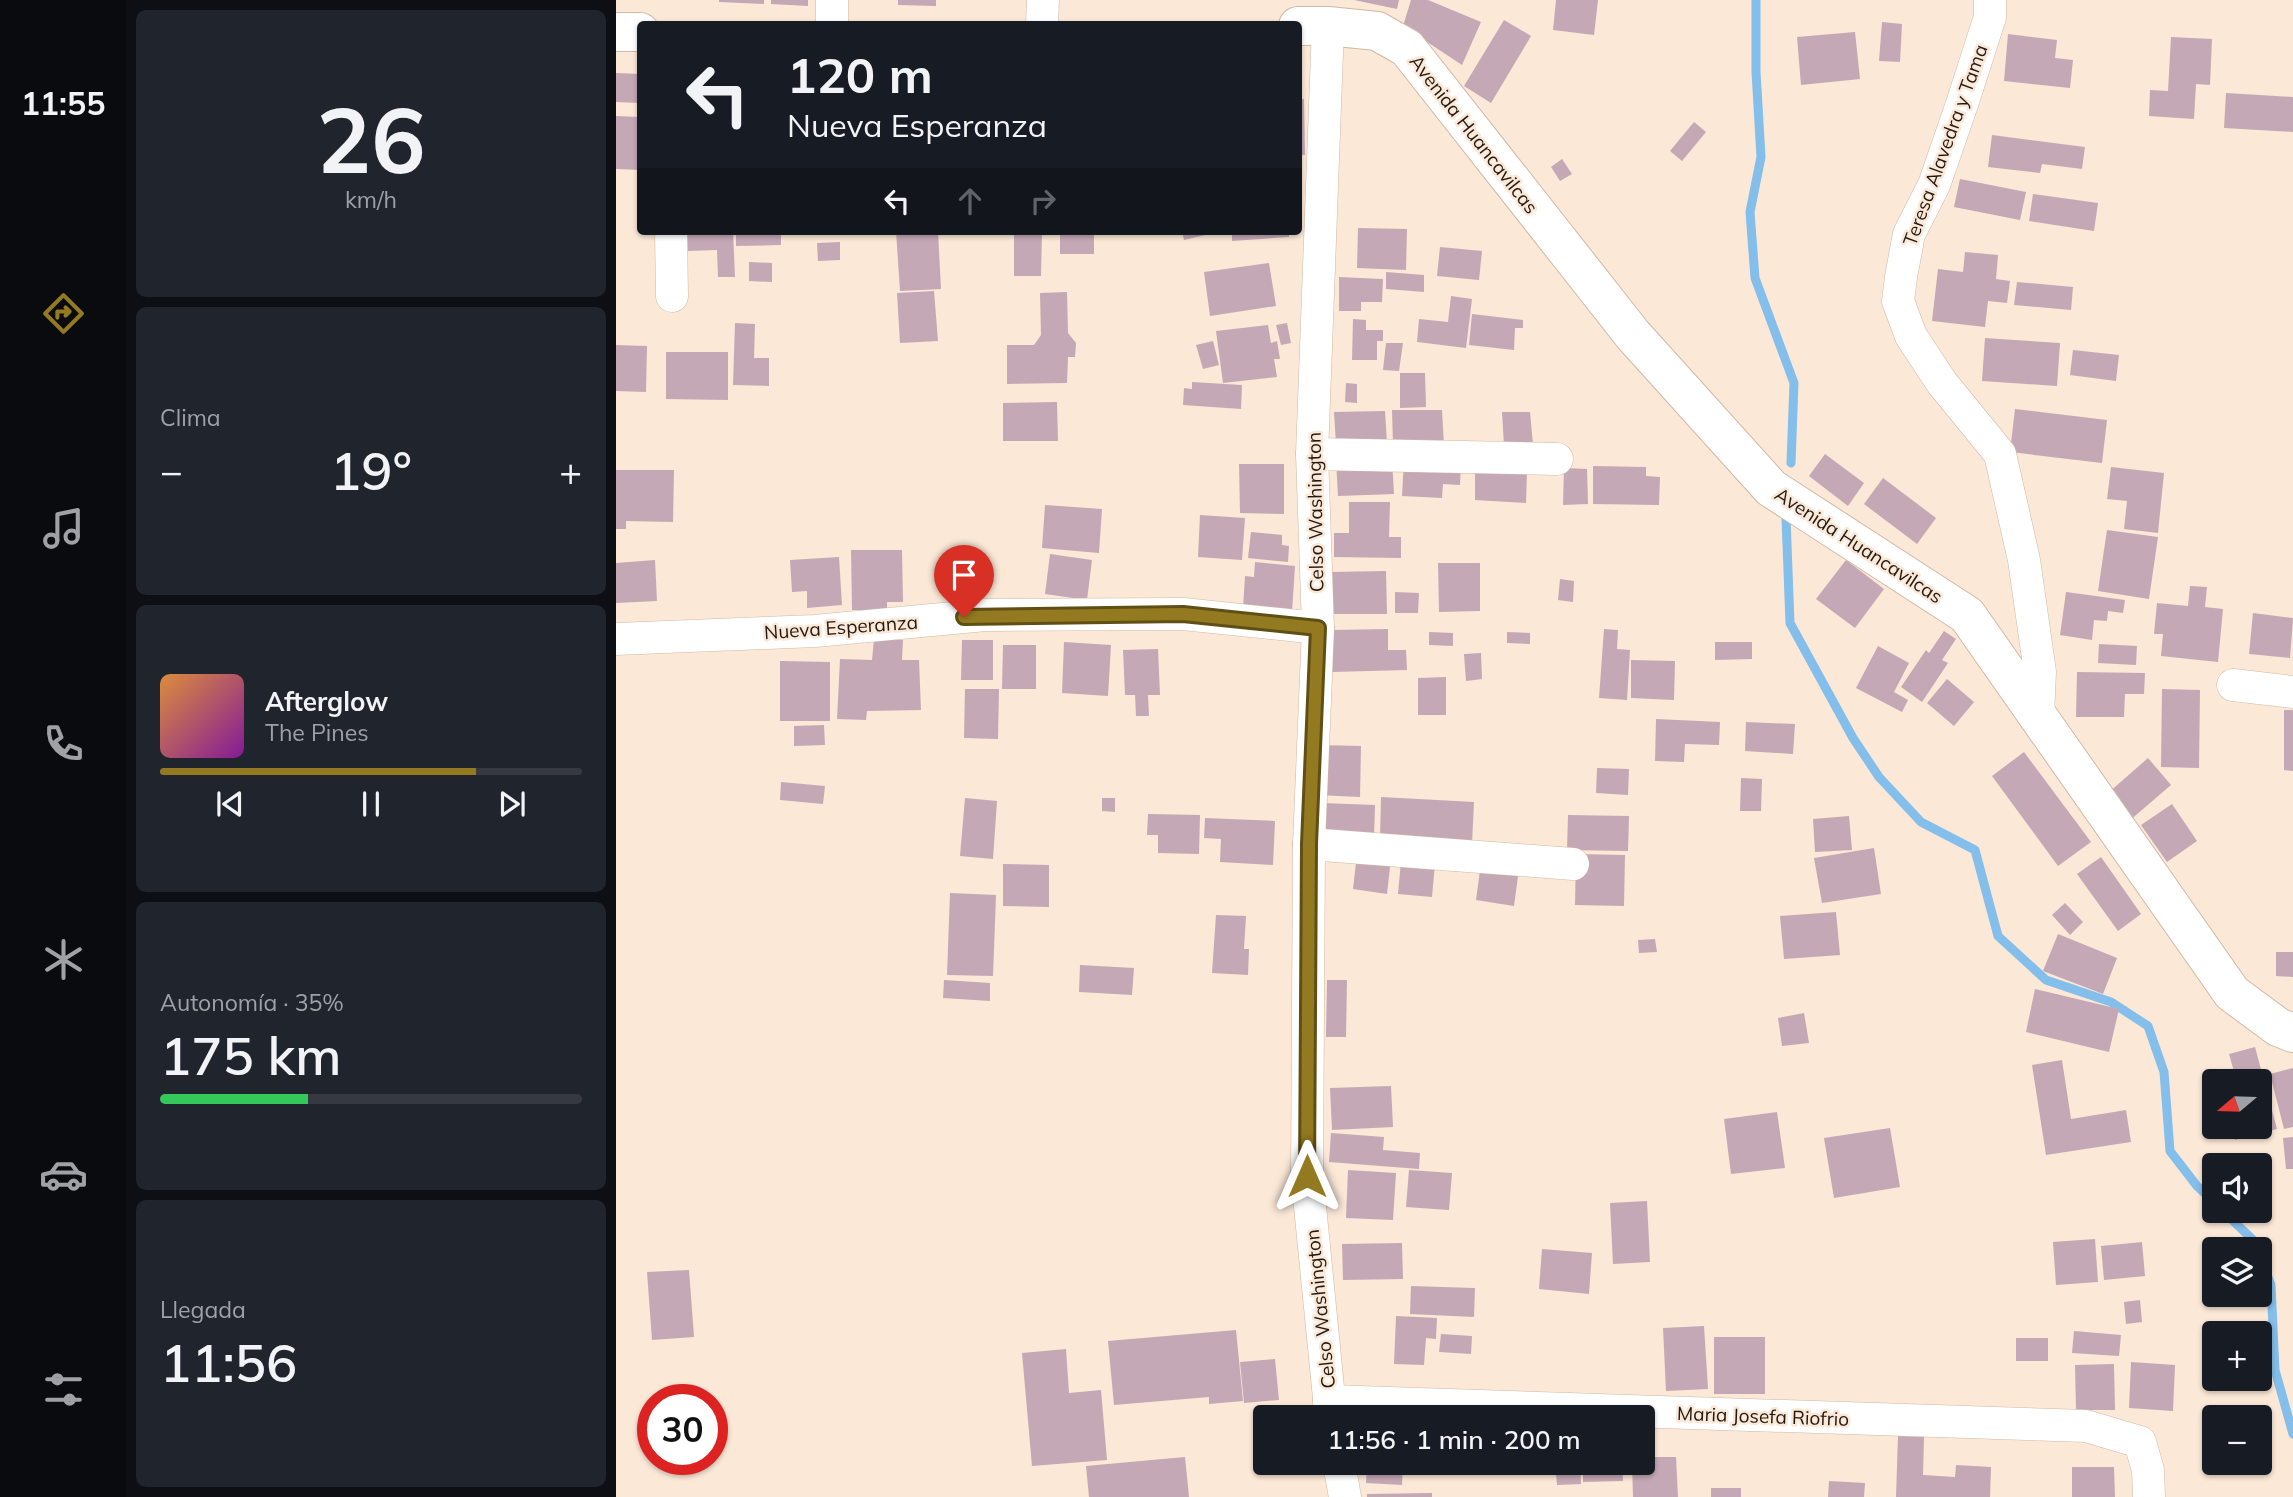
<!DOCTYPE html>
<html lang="es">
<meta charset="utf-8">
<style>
body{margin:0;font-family:Mulish,sans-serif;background:#20242c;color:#f1f3f6;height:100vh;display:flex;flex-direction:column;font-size:26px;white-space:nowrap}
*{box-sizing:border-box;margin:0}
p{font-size:23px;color:#9ea1a6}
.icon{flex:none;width:38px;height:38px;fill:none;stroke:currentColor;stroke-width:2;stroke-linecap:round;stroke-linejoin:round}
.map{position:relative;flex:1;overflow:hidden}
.sheet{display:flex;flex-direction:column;gap:10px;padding:10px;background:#0d0f14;width:490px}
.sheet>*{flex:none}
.guide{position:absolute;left:21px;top:21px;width:665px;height:214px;border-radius:7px;box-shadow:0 2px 5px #0004;background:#171b24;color:#f1f3f6;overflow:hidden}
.needle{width:46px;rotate:251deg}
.buttons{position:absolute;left:1586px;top:1069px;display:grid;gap:14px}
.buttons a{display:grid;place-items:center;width:70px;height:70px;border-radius:7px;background:#171b24;box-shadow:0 2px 5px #0004;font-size:35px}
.speed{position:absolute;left:21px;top:1384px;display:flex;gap:14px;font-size:35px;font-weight:700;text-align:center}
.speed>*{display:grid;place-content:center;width:91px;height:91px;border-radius:50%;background:#171b24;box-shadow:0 2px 5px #0004;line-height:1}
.speed .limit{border:10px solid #d22;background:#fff;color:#111}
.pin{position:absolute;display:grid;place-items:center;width:60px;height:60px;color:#fff;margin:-72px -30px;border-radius:50% 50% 50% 0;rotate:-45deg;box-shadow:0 0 7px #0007}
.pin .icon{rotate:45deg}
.me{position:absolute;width:77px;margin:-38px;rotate:0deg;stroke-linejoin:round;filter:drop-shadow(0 0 5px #0008)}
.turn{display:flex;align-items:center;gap:24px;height:147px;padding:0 35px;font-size:32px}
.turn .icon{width:91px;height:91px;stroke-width:2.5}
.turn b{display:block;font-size:49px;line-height:60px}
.lanes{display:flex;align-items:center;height:66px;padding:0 35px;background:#0003;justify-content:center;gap:35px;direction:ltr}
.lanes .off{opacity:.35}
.big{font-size:52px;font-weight:600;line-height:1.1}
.sheet .tile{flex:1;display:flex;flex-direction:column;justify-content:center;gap:10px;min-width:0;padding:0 24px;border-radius:10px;background:#20242c}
.sheet .dial{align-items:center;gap:0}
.dial b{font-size:91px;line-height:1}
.song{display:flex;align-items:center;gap:21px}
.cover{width:84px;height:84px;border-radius:10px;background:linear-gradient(135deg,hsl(30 70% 55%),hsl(290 70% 35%))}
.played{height:7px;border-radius:4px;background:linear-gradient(90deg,#937920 75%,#363941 75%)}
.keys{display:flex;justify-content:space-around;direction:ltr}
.heat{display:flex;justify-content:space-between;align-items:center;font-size:38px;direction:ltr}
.charge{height:10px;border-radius:5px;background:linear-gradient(90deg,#34c759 35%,#363941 0)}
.trip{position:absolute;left:637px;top:1405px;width:402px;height:70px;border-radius:7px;background:#171b24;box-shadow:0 2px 5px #0004;font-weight:600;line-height:70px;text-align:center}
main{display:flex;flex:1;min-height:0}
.menu{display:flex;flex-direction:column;width:126px;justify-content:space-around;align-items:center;background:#090b0e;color:#9ea1a6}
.menu .icon{width:49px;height:49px}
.menu .active{color:#937920}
.menu b{font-size:32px;color:#f1f3f6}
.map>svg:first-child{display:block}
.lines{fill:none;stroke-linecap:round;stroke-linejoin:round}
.stream{stroke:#84beea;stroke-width:9}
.building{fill:#c5a8b5}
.minor-casing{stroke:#d0b9a4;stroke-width:33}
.tertiary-casing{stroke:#d0b9a4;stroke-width:40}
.minor{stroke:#fff;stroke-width:32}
.tertiary{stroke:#fff;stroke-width:38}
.route-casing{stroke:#604f15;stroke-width:18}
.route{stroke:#937920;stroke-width:12}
.labels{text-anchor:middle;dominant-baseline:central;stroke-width:5;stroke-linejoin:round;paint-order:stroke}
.street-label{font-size:19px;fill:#221a12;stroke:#fbe8d7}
</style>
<main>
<nav class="menu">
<b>11:55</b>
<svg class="icon active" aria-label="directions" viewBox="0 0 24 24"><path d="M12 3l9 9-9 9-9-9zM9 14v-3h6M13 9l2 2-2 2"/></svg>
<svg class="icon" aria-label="music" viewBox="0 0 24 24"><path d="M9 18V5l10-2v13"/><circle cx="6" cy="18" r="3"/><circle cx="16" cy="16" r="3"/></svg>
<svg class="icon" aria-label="phone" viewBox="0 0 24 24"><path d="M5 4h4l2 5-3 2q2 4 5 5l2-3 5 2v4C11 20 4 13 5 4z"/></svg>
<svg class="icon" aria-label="climate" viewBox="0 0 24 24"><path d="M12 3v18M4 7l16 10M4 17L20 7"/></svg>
<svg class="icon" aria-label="car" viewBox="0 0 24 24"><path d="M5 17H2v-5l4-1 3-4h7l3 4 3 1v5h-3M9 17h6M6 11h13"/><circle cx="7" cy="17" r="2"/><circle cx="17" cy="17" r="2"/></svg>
<svg class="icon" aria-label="filters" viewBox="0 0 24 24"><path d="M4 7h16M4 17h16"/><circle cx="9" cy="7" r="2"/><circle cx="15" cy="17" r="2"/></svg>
</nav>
<section class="sheet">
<div class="tile dial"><b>26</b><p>km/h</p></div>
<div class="tile"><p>Clima</p>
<div class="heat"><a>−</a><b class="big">19°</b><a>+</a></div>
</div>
<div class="tile">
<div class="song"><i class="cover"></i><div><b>Afterglow</b><p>The Pines</p></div></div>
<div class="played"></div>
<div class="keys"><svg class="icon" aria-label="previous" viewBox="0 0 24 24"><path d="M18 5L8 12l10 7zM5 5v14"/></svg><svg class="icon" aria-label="pause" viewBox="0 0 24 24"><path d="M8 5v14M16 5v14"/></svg><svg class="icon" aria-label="next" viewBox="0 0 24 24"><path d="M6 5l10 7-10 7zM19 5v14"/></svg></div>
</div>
<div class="tile"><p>Autonomía · 35%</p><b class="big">175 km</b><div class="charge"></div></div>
<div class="tile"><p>Llegada</p><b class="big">11:56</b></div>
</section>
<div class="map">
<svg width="1677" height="1497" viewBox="0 0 1677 1497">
<rect width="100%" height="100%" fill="#fbe8d7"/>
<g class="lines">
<!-- stream -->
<g class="stream">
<path d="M1140,0V72L1145,157L1134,212L1139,278L1178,383L1175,463"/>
<path d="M1170,518L1174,623L1237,738L1263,777L1305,822L1359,850L1382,936L1430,980L1495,1002L1532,1026L1548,1072L1554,1151L1581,1186L1598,1202"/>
<path d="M1607,1211L1638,1241L1641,1250"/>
<path d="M1643,1255L1655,1285L1659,1370L1677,1434"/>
</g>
</g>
<!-- building -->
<g class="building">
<path d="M103,0H148V4L103,2Z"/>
<path d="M155,0H192V6L155,4Z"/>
<path d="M282,0H320V6L282,5Z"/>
<path d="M738,0H783L781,9Z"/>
<path d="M795,0H812L865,22L846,65L787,26Z"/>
<path d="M940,0H982L978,35L937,30Z"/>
<path d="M888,20L915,36L875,103L848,86Z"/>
<path d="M1266,22L1286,24L1284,62L1263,61Z"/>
<path d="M1239,32L1244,79L1185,85L1181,37Z"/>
<path d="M1392,34L1441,40L1439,58L1457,60L1454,88L1388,81Z"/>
<path d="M1555,37L1596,39L1594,85L1580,84L1578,119L1533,116L1534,90L1552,91Z"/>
<rect x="682" y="48" width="3" height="45"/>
<path d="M0,73L24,74V103L0,102Z"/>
<path d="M1610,93L1677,97V132L1608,128Z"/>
<path d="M682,99H688L689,155H682Z"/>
<path d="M0,116L24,117V170L0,169Z"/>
<path d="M1078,122L1090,132L1066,161L1054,151Z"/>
<path d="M1376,135L1469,147L1466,169L1426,164L1424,173L1372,167Z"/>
<path d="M946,159L956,174L944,181L935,167Z"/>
<path d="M1344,179L1410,192L1404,220L1338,207Z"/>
<path d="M1417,194L1482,203L1478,231L1413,221Z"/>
<path d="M742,228L791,229L790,270L741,268Z"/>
<path d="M117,231L119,277H102L101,250L72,251L71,232Z"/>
<path d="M120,231H165V245L120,246Z"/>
<path d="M280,231H322L325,289L284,291Z"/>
<path d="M398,231H426L425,276H398Z"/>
<rect x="444" y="231" width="34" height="23"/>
<path d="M566,231H602V232L568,240Z"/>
<path d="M616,231H673V237L616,241Z"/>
<path d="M224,242V260L202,261L201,243Z"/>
<path d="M824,247L866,251L863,280L821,276Z"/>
<path d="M1349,252L1382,255L1380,279L1394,281L1391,303L1372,301L1369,327L1316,321L1322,269L1347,272Z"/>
<path d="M133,262L156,263V282L133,281Z"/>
<path d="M653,263L660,306L594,316L588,272Z"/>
<path d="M770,272L808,275V292L770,289Z"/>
<path d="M723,277L767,279L766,302H745V311H723Z"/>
<path d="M1401,282L1457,287L1455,310L1398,305Z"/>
<path d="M318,291L322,341L284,343L281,293Z"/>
<path d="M451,292L452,333L460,343L459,357H452L451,383L391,384V345H418L425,335L424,293Z"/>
<path d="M835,296L856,299L850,348L801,342L803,319L832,322Z"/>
<path d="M856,314L907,320V328H899L898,350L853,345Z"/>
<path d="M737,319L750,320V330H767V341H761V360H736Z"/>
<path d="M119,323L139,324L138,358H153V386L117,385Z"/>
<path d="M671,323L675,343L665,345L660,325Z"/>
<path d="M652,325L655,343L661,341L664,359H658L661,377L607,383L600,331Z"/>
<path d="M1369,338L1444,343L1441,386L1366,381Z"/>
<path d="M597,341L603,365L587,369L580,345Z"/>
<path d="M770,343H787L783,371L767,370Z"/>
<path d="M0,345L31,346L30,392L0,391Z"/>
<path d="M1457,350L1503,355L1500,381L1454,375Z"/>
<path d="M50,352H112V400L50,399Z"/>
<path d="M784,373H809L810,407L784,408Z"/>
<path d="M576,382L626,385L625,409L567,405L568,388L576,389Z"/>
<path d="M730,383L741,384V403L729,402Z"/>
<path d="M441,402L442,441H387V403Z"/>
<path d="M1399,409L1491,420L1486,463L1394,452Z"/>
<path d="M776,410H826L828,446L777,445Z"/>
<path d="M769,411L771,444H720L718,412Z"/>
<path d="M886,412H914L917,445H888Z"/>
<path d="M1209,454L1248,483L1232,506L1193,476Z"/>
<path d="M776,458L778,494L722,496L720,460Z"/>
<path d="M788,459L845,462L844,485L827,484L826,498L786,496Z"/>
<path d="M623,464H668V514L624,513Z"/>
<path d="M977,466L1030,467V476L1044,477L1043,505L977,504Z"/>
<path d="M1495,467L1548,473L1542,533L1508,529L1511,501L1491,499Z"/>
<path d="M948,468L971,469L972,504L947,505Z"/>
<path d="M0,470H58L57,522L10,521V529H0Z"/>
<path d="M859,470L911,472L910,503L859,500Z"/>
<path d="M1267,478L1320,518L1301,544L1248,504Z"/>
<path d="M733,502H774L773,537H785V558L718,557V533H733Z"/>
<path d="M429,505L486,509L483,553L426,548Z"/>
<path d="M584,515L629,518L626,560L582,557Z"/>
<path d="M1491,530L1542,537L1533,599L1482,591Z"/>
<path d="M635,532L666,535V545L673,546L672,562L632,558Z"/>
<path d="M235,550H286L287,602H271V610H236Z"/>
<path d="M434,554L476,560L471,600L429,594Z"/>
<path d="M223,557L226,605L191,608V591L176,592L174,560Z"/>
<path d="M39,560L41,601L0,603V563Z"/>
<path d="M1230,560L1268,589L1239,628L1200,599Z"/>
<path d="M639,562L679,566L676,612L627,608L629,576L638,577Z"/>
<path d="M822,563H864V611L823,612Z"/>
<path d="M770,571L771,614H715L714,572Z"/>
<path d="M944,579L958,581L957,602L942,600Z"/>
<path d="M1574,586L1591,587L1589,607L1607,609L1602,662L1545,656L1547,634H1538L1541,603L1572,606Z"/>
<path d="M779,592L803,593L802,613H779Z"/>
<path d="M1450,592L1509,600L1507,613L1492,611L1491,621L1478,620L1476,640L1444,635Z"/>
<path d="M1637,613L1677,618L1674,658L1633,654Z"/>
<path d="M772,629V650H790L791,670L716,672L715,630Z"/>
<path d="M988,629L1002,630L1001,649L1014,650L1011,700L983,698Z"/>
<path d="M1328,631L1340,639L1326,660L1332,663L1306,702L1285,687L1310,650L1313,653Z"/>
<path d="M813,632L837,633V646L813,645Z"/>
<path d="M891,632L914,633V644L891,643Z"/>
<path d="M258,639L287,640L286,660H303L305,710L251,711L250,720L221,719L224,659L256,660Z"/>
<path d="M346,640H377V680H345Z"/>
<path d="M448,642L495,645L492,696L446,693Z"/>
<path d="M1099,642H1136V659L1099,660Z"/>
<path d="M1483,644L1521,646L1520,665L1482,663Z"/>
<path d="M387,645H420V689H386Z"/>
<path d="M1262,646L1293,663L1278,692L1292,700L1286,712L1240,688Z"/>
<path d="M542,649L544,695H532L533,716H520L519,695H509L507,650Z"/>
<path d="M865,653L866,679L850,681L848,654Z"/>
<path d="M1015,660L1059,661L1058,700L1015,698Z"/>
<path d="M164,661L214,662V721H164Z"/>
<path d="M1461,672L1529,673L1528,694H1509L1508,717H1460Z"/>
<path d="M830,677V715H802V678Z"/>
<path d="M1331,679L1358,702L1338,726L1311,703Z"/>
<path d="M349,689H383L382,739L348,738Z"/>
<path d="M1546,689L1584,690L1583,768L1545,767Z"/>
<path d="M1668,710H1677V771L1668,770Z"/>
<path d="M1040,719L1104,722L1103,745L1069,744L1068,762L1039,761Z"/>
<path d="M1130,722L1179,724L1177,754L1129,751Z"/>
<path d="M208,725L209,745L178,746V726Z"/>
<path d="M703,745L745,746L744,797L701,795Z"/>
<path d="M1408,752L1475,842L1442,866L1376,776Z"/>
<path d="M1532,758L1555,785L1513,821L1491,794Z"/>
<path d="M981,768L1013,769L1012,795L980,793Z"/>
<path d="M1125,778L1146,779L1145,811H1124Z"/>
<path d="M165,782L209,786L207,804L164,800Z"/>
<path d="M765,797L858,802L856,844L764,839Z"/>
<path d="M349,798L381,801L377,859L344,856Z"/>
<path d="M486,798H499V812L486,811Z"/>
<path d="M706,803L759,805L758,837L705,835Z"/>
<path d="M1556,804L1581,841L1551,862L1525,825Z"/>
<path d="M532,814L584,815L583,854L542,853V835H531Z"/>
<path d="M952,815L1013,816L1012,851L951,850Z"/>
<path d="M1233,816L1236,850L1199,852L1197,819Z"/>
<path d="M589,818L659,821L657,865L604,862L605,839L588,838Z"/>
<path d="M1258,848L1265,894L1206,903L1198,858Z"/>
<path d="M741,854L775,858L771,894L737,889Z"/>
<path d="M960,854L1009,855L1008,906L959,905Z"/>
<path d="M1485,857L1525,914L1502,931L1461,874Z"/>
<path d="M785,861L819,864L816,897L782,894Z"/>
<path d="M865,863L903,869L898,906L860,900Z"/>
<path d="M387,864L433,865V907L387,906Z"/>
<path d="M334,893L380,895L377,976L331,975Z"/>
<path d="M1449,903L1467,922L1454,935L1436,915Z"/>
<path d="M1220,912L1224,955L1168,959L1164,916Z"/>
<path d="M600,915L630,916L628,949H633L632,975L596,973Z"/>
<path d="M1442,934L1501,958L1487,994L1427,971Z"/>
<path d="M1039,939L1041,952L1023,953L1022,940Z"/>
<path d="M1660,952H1677V977L1660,976Z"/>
<path d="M464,965L518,968L516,995L463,992Z"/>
<path d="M328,980L374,983V1001L327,998Z"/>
<path d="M711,980H731L730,1037H710Z"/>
<path d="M1419,989L1503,1009L1493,1052L1410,1032Z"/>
<path d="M1188,1013L1193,1043L1166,1046L1162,1018Z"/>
<path d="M1639,1047L1661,1129L1619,1140L1616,1127H1643V1082H1621L1613,1054Z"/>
<path d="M1446,1060L1455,1119L1510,1110L1515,1142L1430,1155L1416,1065Z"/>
<path d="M1677,1068V1127L1668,1129L1654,1074Z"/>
<path d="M775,1086L777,1127L716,1130L714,1088Z"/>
<path d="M1161,1112L1169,1168L1115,1174L1108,1119Z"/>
<path d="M1274,1128L1284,1187L1218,1198L1208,1138Z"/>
<path d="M715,1133L768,1137L767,1150L804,1153L803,1169L713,1162Z"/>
<path d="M1677,1137V1169H1670L1667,1138Z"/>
<path d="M732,1170L780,1173L777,1220L730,1218Z"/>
<path d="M793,1170L836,1173L833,1210L790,1207Z"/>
<path d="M1031,1201L1034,1262L997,1264L994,1203Z"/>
<path d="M1479,1239L1482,1282L1440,1285L1437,1242Z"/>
<path d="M1526,1242L1529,1276L1488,1280L1485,1246Z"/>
<path d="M786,1243L787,1279L727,1280L726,1244Z"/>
<path d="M926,1249L976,1253L973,1294L923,1289Z"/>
<path d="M73,1270L78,1337L36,1340L31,1272Z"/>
<path d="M795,1286L859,1288L858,1317L794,1314Z"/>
<path d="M1524,1300L1526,1322L1510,1324L1508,1302Z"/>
<path d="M780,1316L821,1318L820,1339L810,1338L808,1365L778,1364Z"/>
<path d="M1088,1326L1092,1389L1050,1391L1047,1328Z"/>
<path d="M620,1330L627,1401L593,1404V1397L498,1405L492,1341Z"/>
<path d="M1458,1331L1505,1335L1503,1356L1456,1353Z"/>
<path d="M825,1334L856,1336L855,1354L823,1352Z"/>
<rect x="1098" y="1337" width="51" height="57"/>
<rect x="1400" y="1338" width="32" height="23"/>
<path d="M450,1349L453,1393L485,1390L491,1460L416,1466L406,1353Z"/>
<path d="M659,1359L663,1400L628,1403L624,1362Z"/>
<path d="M1515,1362L1559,1365L1557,1411L1513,1408Z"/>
<path d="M1498,1364L1499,1410H1460L1459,1365Z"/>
<path d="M1282,1436L1308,1437L1307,1475L1339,1477L1340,1465L1375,1467L1374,1497H1280Z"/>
<path d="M569,1457L573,1497H473L470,1466Z"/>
<path d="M1027,1457H1060L1062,1497H1017L1016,1463H1027Z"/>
<path d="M751,1463H787L786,1485L750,1483Z"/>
<path d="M939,1463H964L965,1484L941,1485Z"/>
<path d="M967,1463H1006L1007,1481L967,1482Z"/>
<path d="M1456,1467H1498L1499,1497H1456Z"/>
<path d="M1213,1481L1249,1483L1248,1497H1212Z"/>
<rect x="1095" y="1488" width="30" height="9"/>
<path d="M816,1493V1497H751V1494Z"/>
</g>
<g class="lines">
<!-- minor casing -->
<g class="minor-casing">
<g id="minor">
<path d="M216,0V24"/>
<path d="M1374,0V17L1346,104L1318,185L1293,234L1285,277L1282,301L1295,336L1326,383L1384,454L1408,560L1424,672L1422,715"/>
<path d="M426,24L427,0"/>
<path d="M712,26L696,454L702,628L693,844L691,1176L715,1418"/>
<path d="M55,231L56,296"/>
<path d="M696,454L941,459"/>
<path d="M0,639L199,631L369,615L567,614L702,628"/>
<path d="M1617,685L1677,692"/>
<path d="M693,844L957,864"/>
<path d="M713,1401L1470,1426L1524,1442L1532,1470L1533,1497"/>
<path d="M723,1463L729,1497"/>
</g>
</g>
<!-- tertiary casing -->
<g class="tertiary-casing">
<g id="tertiary">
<path d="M682,26H712L761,31L791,48L1017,335L1155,488L1351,615L1616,993L1662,1027L1677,1033"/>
<path d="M0,32H24"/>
</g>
</g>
<!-- minor -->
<use href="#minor" class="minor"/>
<!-- tertiary -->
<use href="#tertiary" class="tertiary"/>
</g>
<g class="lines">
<!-- route casing -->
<g class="route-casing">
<path id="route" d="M348,617L567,614L702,628L693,844L691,1176"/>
</g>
<!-- route -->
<use href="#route" class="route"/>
</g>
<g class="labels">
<!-- street labels -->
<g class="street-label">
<text transform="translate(858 134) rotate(52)">Avenida Huancavilcas</text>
<text transform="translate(1329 145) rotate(-70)">Teresa Alavedra y Tama</text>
<text transform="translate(699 512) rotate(-91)">Celso Washington</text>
<text transform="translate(1243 545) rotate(33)">Avenida Huancavilcas</text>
<text transform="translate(225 627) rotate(-4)">Nueva Esperanza</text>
<text transform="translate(704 1309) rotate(-96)">Celso Washington</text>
<text transform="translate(1147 1416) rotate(2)">Maria Josefa Riofrio</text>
</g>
</g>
</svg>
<div class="buttons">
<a><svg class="needle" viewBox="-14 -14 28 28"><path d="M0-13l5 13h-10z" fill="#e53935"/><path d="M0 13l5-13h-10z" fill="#9ea1a6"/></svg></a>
<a><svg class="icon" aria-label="sound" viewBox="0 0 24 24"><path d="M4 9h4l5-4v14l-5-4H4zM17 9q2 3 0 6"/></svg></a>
<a><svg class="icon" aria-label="layers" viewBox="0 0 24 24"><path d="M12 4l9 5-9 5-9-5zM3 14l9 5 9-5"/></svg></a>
<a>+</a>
<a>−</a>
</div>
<div class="speed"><div class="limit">30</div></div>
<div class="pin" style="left:348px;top:617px;background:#d93025"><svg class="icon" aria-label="arrive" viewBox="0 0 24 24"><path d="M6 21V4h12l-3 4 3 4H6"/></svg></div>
<svg class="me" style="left:691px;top:1176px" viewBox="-20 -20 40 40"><path d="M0-17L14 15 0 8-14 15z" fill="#937920" stroke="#fff" stroke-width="4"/></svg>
<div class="trip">11:56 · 1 min · 200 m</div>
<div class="guide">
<div class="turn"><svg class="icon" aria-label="left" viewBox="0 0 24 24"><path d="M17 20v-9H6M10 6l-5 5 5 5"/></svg><div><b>120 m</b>Nueva Esperanza</div></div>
<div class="lanes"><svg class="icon" aria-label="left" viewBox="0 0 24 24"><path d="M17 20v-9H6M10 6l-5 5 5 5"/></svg><svg class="icon off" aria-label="ahead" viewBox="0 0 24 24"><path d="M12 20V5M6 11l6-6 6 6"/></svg><svg class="icon off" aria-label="right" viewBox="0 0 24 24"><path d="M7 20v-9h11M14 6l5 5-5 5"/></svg></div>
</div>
</div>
</main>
